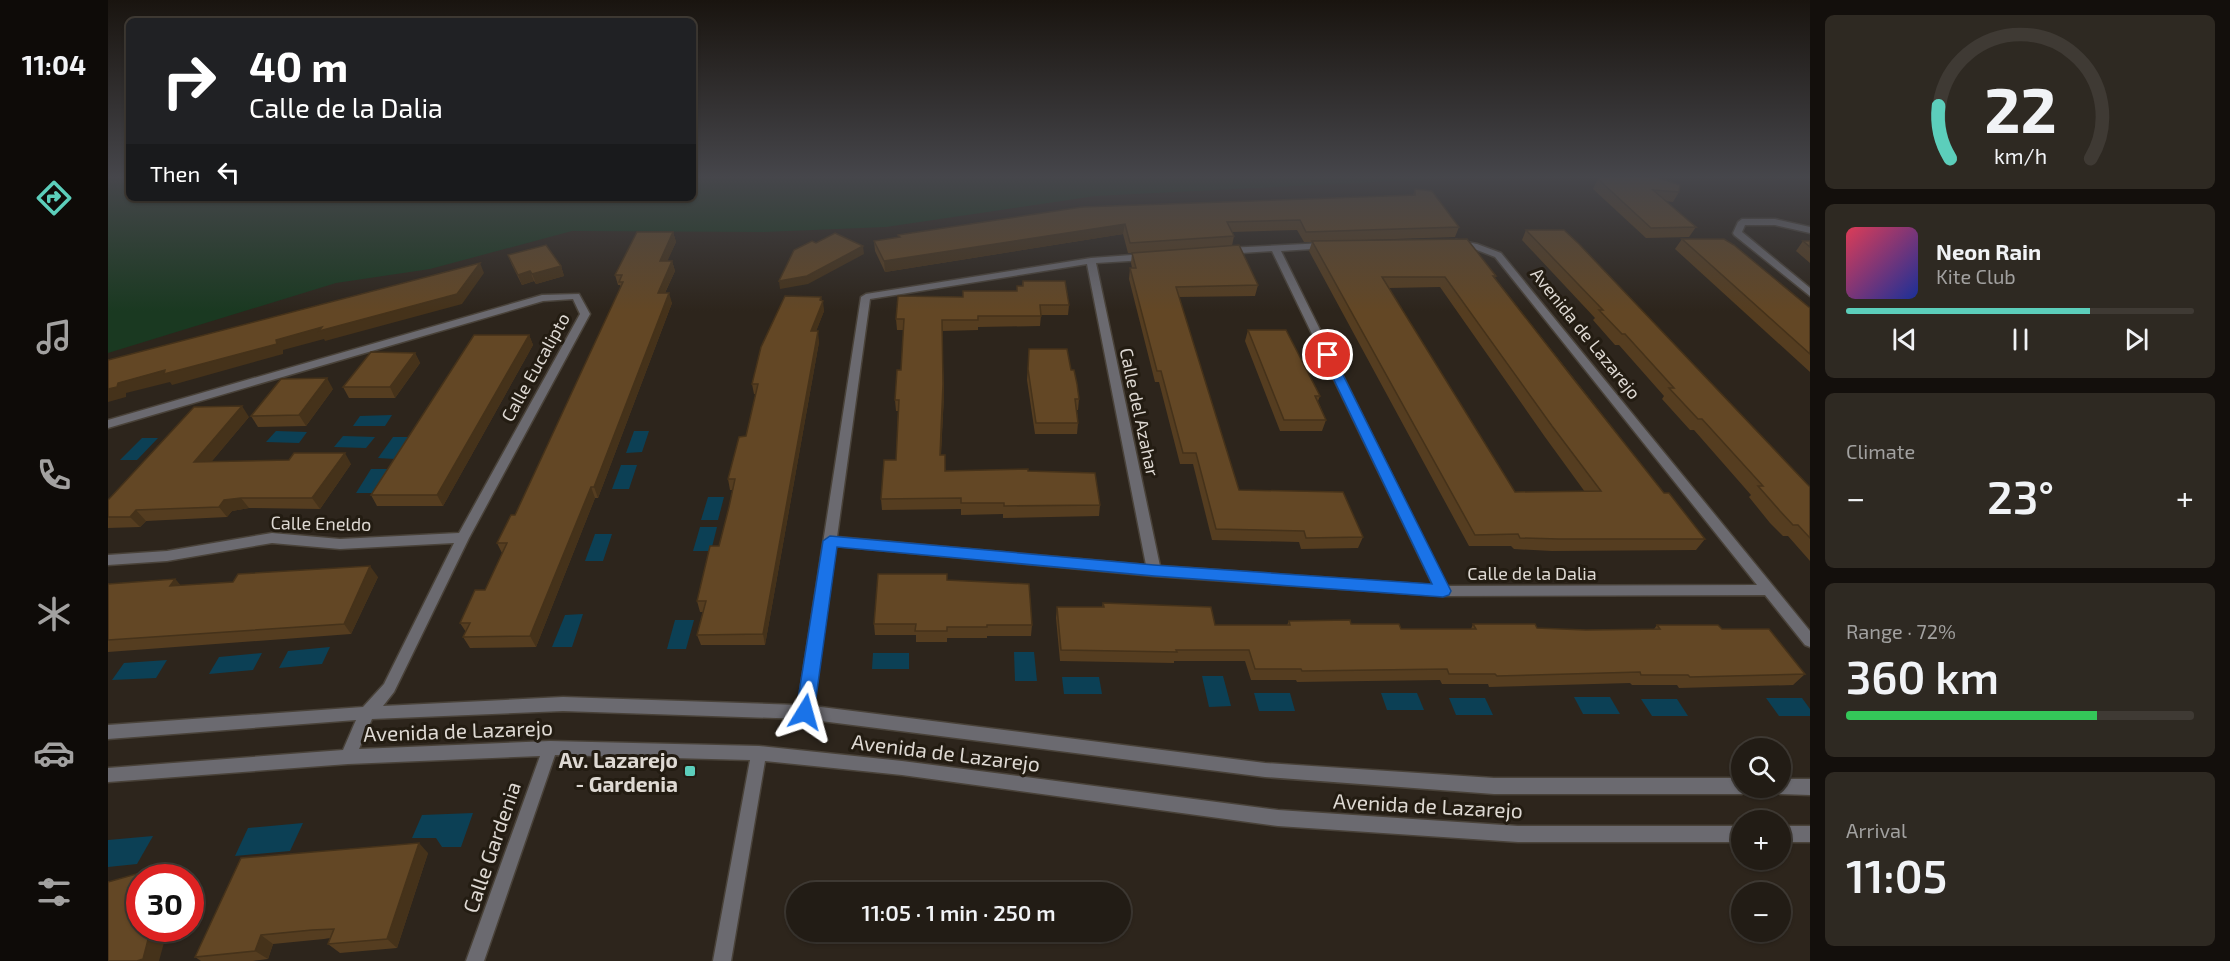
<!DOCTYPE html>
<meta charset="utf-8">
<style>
body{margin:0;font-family:"Exo 2",sans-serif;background:#2e2922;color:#f1f3f6;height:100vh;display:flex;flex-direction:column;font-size:22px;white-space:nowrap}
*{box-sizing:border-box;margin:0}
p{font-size:20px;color:#a2a1a0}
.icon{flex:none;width:33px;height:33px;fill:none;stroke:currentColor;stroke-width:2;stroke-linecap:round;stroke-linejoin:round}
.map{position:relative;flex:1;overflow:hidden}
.panel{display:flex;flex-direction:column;gap:15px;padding:15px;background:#130f0c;width:420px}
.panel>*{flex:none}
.hud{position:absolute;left:18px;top:18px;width:570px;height:183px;border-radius:9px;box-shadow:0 2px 4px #0004,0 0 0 2px #3f3a34;background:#202124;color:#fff;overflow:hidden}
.tools{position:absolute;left:1623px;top:738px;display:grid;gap:12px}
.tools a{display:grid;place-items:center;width:60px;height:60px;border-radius:50%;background:#221c15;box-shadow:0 2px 4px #0004,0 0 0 2px #3f3a34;font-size:30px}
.speed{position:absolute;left:18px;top:864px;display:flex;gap:12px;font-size:30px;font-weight:700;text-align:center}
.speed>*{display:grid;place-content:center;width:78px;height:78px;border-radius:50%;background:#221c15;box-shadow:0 2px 4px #0004,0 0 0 2px #3f3a34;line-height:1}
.speed .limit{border:9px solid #d22;background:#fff;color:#111}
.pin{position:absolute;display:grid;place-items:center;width:51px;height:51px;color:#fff;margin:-26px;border:3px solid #fff;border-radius:50%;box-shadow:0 2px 6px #0007}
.me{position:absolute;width:66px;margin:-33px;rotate:8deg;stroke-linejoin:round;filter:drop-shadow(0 0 4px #0008)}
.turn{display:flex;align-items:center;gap:21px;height:126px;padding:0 24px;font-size:27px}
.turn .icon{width:78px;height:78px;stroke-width:2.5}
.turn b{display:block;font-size:42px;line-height:51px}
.then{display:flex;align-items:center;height:57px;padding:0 24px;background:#0003;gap:12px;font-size:22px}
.big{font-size:45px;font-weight:600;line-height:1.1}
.panel .card{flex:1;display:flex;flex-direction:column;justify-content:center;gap:9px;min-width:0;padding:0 21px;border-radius:9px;background:#2e2922}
.panel .dial{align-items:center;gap:0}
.dial svg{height:156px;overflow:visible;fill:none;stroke:#3f3a34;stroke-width:7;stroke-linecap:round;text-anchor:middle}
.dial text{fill:#f1f3f6;stroke:none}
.song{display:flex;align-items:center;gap:18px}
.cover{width:72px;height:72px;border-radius:9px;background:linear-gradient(135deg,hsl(350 70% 55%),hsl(230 70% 35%))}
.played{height:6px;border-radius:3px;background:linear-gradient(90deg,#5ccebb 70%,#3f3a34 70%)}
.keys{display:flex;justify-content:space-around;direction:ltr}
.heat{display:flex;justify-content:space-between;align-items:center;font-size:33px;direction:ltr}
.charge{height:9px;border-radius:4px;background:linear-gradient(90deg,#34c759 72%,#3f3a34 0)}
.trip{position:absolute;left:678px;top:882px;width:345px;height:60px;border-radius:30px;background:#221c15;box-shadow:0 2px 4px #0004,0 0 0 2px #3f3a34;font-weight:600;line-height:60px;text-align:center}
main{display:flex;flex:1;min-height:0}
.dock{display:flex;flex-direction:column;width:108px;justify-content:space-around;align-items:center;background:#0e0b08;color:#a2a1a0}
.dock .icon{width:42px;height:42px}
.dock .current{color:#5ccebb}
.dock b{font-size:27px;color:#f1f3f6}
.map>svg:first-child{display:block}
.green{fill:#1a3921}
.water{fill:#0c4055}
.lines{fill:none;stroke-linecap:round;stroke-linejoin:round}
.minor-casing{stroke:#494239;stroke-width:3}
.minor{fill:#6b6a70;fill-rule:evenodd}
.wall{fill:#553d20;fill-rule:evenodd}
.shaded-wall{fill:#45321a}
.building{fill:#634725;stroke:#45321a;stroke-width:1.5;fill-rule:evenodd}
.route{fill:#1a73e8;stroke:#114b97;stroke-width:1.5}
.poi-dot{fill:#5ccebb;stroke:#231c12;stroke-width:2}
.labels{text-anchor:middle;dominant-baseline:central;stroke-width:6;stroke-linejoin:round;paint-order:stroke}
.street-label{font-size:18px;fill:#ded9d3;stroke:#231c12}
.near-street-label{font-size:21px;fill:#ded9d3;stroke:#231c12}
.near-poi-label{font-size:21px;font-weight:bold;fill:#ded9d3;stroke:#231c12;text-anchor:end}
</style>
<main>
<nav class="dock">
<b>11:04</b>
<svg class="icon current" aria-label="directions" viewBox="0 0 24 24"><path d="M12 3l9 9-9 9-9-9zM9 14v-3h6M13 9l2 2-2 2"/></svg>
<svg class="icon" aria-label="music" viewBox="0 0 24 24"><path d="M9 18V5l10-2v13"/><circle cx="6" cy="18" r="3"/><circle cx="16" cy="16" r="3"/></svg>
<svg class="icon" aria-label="phone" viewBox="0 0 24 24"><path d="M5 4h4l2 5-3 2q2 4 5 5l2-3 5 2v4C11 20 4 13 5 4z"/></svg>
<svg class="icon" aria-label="climate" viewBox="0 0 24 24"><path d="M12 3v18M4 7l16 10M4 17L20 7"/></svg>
<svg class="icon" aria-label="car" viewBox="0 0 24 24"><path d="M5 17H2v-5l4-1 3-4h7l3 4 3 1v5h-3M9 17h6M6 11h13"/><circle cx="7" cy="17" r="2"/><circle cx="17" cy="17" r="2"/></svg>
<svg class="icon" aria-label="filters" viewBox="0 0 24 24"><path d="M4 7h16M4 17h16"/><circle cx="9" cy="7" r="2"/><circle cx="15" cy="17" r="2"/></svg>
</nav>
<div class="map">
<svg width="1702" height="961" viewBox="0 0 1702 961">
<rect width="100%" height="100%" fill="#2d251c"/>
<!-- green -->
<path class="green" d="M0,177H21V198H585V177H1368L987,196L778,227L656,232L464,231L322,269L228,283L0,353Z"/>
<!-- water -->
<g class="water">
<path d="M284,415L277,426H245L252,416Z"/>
<path d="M168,431L199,432L191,443L158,442Z"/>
<path d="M526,431H541L534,452L518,453Z"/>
<path d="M235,436L267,437L258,448L226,447Z"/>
<path d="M285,437H302L287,459L270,458Z"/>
<path d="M34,438H50L29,460H12Z"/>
<path d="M513,465H529L521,489H504Z"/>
<path d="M263,469H280L265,493H248Z"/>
<path d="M600,497H616L610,520H593Z"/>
<path d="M592,527H609L603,551H585Z"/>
<path d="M487,534H504L495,561H477Z"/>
<path d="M475,614L464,647H444L457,615Z"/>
<path d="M567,620H586L578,649H559Z"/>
<path d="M222,647L214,664L171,668L180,651Z"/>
<path d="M906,652H926L929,681H907Z"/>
<path d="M154,653L145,670L101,674L111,657Z"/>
<path d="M765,653H801V669H764Z"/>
<path d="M59,660L48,678L4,680L16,663Z"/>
<path d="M1094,676H1115L1123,706L1101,707Z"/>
<path d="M954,677H991L994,694H956Z"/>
<path d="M1146,693H1182L1187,711H1151Z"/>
<path d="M1273,693H1309L1316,710H1279Z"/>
<path d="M1466,697H1502L1512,714H1475Z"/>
<path d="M1341,698H1377L1385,715H1348Z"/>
<path d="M1658,698H1694L1702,709V716H1671Z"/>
<path d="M1533,699H1569L1580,716H1544Z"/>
<path d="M365,813L353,847H334L328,838H304L314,815Z"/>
<path d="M195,823L182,851L127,856L140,828Z"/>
<path d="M45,836L29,864L0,867V840Z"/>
</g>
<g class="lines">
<!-- minor casing -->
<g class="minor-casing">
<g id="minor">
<path d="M1634,219H1667L1702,227V233L1667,225H1637L1634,232L1702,288V296L1626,235L1625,233L1630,222Z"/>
<path d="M1348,240L1369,244L1393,253L1702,631V647L1697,645L1657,595L1335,596L1046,576L728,546L705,706L1157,763L1386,778H1634V788H1641L1640,791L1634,794H1386L1157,777L697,719L455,711L264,719L251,749L442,741L651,746L794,761L1170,810L1410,826H1634V842H1410L1170,826L794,775L657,761L623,961H605L642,760L447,755L376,961H358L432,756L240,764L0,782V768L235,750L248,720L0,739V725L255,707L276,684L346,543L232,549L164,543L59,561L0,565V555L59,551L164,533L232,539L351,533L472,314L465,299L435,301L0,428V420L434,295L471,294L482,314L361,538L286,692L275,706L455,697L690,705L753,297L758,294L983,258L1037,254L1041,257L1037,260L988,263L1052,566L1325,585L1164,251L1118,254L1114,251L1118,248L1217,243L1220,244V248L1173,251L1339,586L1649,585L1387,257L1364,248L1345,245L1344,243ZM979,264L1038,565L729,537L762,299Z"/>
<path d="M1672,779H1702V795L1672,794L1666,791L1665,788H1672Z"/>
<rect x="1672" y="826" width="30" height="16"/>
</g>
</g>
<!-- minor -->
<use href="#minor" class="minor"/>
</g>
<!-- wall -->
<g class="wall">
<path d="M1490,179L1571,192L1565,202L1557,201L1588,227L1581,237L1538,238L1485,189Z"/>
<path d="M1307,189L1351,227L1347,237L1227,241L1388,276L1387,278L1556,493L1597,539L1588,550L1444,551L1406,549L1403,546H1361L1201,251L1204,242H1196L1189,230L1124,232L1126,236L1124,246L1150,285L1147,296L1071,297L1131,490L1255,537L1250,548L1193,549L1191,542L1104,540L1085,464H1072L1051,382H1047L1021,279L1022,268H1024L1023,263L1024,253H1020L1015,234L777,272L767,251L766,241L791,237L790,235L1305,195ZM1332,287L1437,437L1477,492H1407L1281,288Z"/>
<path d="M1418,230L1702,487V561L1680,536H1675L1662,523L1641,497L1643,495L1586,430H1582L1554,399L1556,396L1511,345H1507L1485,320L1487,318L1414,240Z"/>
<path d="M565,232L568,242L559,261H564L567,271L557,293L564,303L490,498H487L428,647L362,648L355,637L358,632L352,623L377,590L394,553L389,543L407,515L513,287L512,285H510L507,275Z"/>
<path d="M1574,239L1702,308V372L1567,249Z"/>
<path d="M1695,241H1702V263L1688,251Z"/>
<path d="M400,255L453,266L456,276L428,284L426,281L414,285L404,265Z"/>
<path d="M915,281L961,305L960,315H933L932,326L870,327V330L834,331L836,395L833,455L838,471H920L992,505L991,516L895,518V514L853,515V509L774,510L773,499L788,460L790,411H788L787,400L793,370L796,330H789L788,319L909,291V286H914Z"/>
<path d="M713,297L716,311L708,331L711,342L657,645H593L589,635L595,612H592L589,601L611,546L625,490H622L620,479L638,436L648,394H646L644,384Z"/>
<path d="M1140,330L1212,396L1210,401L1218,420L1214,431H1172L1137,341Z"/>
<path d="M421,335L425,345L335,506H269L263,495Z"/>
<path d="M921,349L963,370L971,399L970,410H969L970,423L969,434H927L919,380Z"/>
<path d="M307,353L312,363L287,398H241L235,387Z"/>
<path d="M225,389L198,426L150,427L143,416Z"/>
<path d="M141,417L103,462L243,464L212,509L141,508L124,511L119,517L38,521L32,527L0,528V500Z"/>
<path d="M270,577L243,634L0,652V584L67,579L73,586L125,582Z"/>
<path d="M839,580L924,625L923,636H879V638H839V642H808V635H767L766,624Z"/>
<path d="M995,603L1107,625H1179L1181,621L1243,624L1293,629H1363L1365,624L1429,628L1478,630L1546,629L1549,625L1614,629L1697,674L1685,685L1571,688L1569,685H1524L1522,683L1381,687L1380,684H1334L1332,680L1189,682L1188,680H1143L1137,661H1066V663L952,661L948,618L949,607H994Z"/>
<path d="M320,853L289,948L232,953L220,944L222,938L216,939L165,944L160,959L145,961H93L87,957Z"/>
</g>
<!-- shaded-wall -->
<g class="shaded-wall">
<path d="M1017,224L1015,234L777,272L776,261Z"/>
<path d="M565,232L568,242L555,271L552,261Z"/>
<path d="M755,246L756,254L700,284L672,289L671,281Z"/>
<path d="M564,261L567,271L552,303L550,293Z"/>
<path d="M372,263L376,273L354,304L217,341L216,339L175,350V354L64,385L62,382L18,393V397L0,402V389L10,383L168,340Z"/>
<path d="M453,266L456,276L428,284L424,274Z"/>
<path d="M422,271L426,281L414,285L410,275Z"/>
<path d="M561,293L564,303L490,498L486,487Z"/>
<path d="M713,297L714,304L715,301L716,311L704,342L703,331Z"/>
<path d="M710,331L711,342L657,645L655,634Z"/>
<path d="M421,335L425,345L335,506L329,495Z"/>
<path d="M307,353L312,363L287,398L282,387Z"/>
<path d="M219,378L225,389L198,426L191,415Z"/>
<path d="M835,384L836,395L832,466V455Z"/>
<path d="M134,406L141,417L94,473L86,462Z"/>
<path d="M237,453L243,464L212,509L204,498Z"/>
<path d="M483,487L487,498L428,647L422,636Z"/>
<path d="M133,498L141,508L124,511L119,517L111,507L116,500Z"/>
<path d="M28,510L38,521L32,527L22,517Z"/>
<path d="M262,566L270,577L243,634L236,624Z"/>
<path d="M67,579L77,590L62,586Z"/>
<path d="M311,843L320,853L289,948L279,939Z"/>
<path d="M60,865L73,875V878H57Z"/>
<path d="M43,928H60L51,961H29Z"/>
<path d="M153,935L165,944L160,959L147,951Z"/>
</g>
<!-- building -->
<g class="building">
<path d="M1494,177H1548L1572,185L1571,192L1545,190L1588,227L1543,228L1490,179Z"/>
<path d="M1307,189L1324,191L1351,227L1198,232L1192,220L1119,222L1126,236L1022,243L1017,224L776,261L766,241L792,237L790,235L974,207L1307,195Z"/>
<path d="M1418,230H1456L1471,244L1702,487V538L1690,525H1685L1672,511L1650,486H1655L1594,419H1590L1561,388H1566L1517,334H1514L1491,310H1495Z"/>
<path d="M529,232H565L552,261H564L550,293H561L486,487H483L422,636L355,637L362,623H352L367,590H377L399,543H389L403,515H407L515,282H511L514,275H507Z"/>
<path d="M727,233L755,246L699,276L671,281L686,250L704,241L708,243Z"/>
<path d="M1359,239L1388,276H1385L1464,377L1556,493H1561L1597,539H1451L1412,538L1410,534L1367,535L1204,241ZM1274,277H1337L1444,426L1493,491L1407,492Z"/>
<path d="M1574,239H1616L1626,245L1702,308V354Z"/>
<path d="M1695,241H1702V247Z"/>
<path d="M438,245L453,266L424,274L422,271L410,275L400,255Z"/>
<path d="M1131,245L1150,285L1068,287L1131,490L1235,492L1255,537L1198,538L1196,531L1108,529L1088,453H1075L1053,371H1049L1022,268H1028L1024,253Z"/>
<path d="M372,263L349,294L211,331L214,327L168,340L169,344L56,374L57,370L10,383L9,387L0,389V360Z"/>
<path d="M915,281H957L961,305H932L933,316H870V320H834L835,384L832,455H837V471L920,469V471L987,473L992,505L896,506V503H853V498L773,499L776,460H788L791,400H787L789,370H793L796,319H788L790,296L855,297V291H909V286H915Z"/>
<path d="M677,296L713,297L712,300L715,301L703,331H710L655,634L589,635L598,601H589L602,546H611L621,507L627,479H620L631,437L638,436L650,384H644L653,347Z"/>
<path d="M1140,330H1178L1212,396H1207L1218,420H1176Z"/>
<path d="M366,335H421L329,495H263Z"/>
<path d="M921,349H959L963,370H966L969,384L971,399H967L970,423H928L920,369Z"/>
<path d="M263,352L307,353L282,387H235Z"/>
<path d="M219,378L191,415L143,416L173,379Z"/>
<path d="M134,406L86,462L181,460L186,453H237L204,498H133L116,500L111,507L28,510L22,517H0V500L86,407Z"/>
<path d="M262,566L236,624L0,640V584L67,579L62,586L125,582L130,574Z"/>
<path d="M770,574H839V580L921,584L924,625H879V627H839V631H807L808,624H766Z"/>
<path d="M995,603L1103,607L1107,625H1182L1181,621L1242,620L1243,624H1291L1293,629H1368L1365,624H1427L1429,628L1478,630L1552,629L1549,625H1610L1614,629H1661L1697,674L1582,677L1580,675H1533L1532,672L1389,676L1387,674H1341L1339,669L1194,671L1193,669H1147L1141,650H1068L1069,652L953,650L949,607H996Z"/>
<path d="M311,843L279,939L220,944L226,929L204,930L153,935L147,951L87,957L133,858Z"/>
<path d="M60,865L57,878H32V928H43L35,959L29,961H0V882Z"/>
</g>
<!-- sky -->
<linearGradient id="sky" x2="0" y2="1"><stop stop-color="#19140f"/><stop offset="0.57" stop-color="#46464b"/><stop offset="1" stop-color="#46464b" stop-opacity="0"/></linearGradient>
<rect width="1702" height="311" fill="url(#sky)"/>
<!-- route -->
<path class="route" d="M1220,351L1225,355L1343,591L1341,595L1335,597L1046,576L729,547L706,712L703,717L697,719L691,717L688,712L715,541L722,536L1046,565L1324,584L1214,355Z"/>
<!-- markers -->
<rect class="poi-dot" x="576" y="765" width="12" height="12" rx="3"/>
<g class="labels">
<!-- street labels -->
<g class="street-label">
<text transform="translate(1478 333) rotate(51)">Avenida de Lazarejo</text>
<text transform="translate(427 367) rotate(-61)">Calle Eucalipto</text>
<text transform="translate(1032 412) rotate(78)">Calle del Azahar</text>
<text transform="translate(213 523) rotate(1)">Calle Eneldo</text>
<text x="1424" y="573">Calle de la Dalia</text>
</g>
<!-- near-street labels -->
<g class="near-street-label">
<text transform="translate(350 730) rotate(-2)">Avenida de Lazarejo</text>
<text transform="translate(838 752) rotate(7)">Avenida de Lazarejo</text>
<text transform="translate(1320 805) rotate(3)">Avenida de Lazarejo</text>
<text transform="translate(383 847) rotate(-71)">Calle Gardenia</text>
</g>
<!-- near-poi labels -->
<g class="near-poi-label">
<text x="570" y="759">Av. Lazarejo<tspan x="570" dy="24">- Gardenia</tspan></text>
</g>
</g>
</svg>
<div class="tools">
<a><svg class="icon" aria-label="search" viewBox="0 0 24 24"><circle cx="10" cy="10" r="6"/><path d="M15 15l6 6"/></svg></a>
<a>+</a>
<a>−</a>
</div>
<div class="speed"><div class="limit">30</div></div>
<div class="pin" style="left:1220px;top:355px;background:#d93025"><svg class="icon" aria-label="arrive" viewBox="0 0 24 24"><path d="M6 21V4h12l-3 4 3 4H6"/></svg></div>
<svg class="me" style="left:697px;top:712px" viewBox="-20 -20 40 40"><path d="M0-17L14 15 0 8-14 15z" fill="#1a73e8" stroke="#fff" stroke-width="4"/></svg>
<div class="trip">11:05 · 1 min · 250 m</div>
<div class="hud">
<div class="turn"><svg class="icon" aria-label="right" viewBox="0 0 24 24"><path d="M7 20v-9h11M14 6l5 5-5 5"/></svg><div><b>40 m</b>Calle de la Dalia</div></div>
<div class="then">Then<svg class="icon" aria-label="left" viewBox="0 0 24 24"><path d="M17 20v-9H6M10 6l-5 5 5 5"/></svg></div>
</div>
</div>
<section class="panel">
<div class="card dial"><svg viewBox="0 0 100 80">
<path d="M14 69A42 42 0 1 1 86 69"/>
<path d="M14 69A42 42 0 0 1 8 42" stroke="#5ccebb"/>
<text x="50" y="56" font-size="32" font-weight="700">22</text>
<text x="50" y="72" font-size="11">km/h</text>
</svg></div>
<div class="card">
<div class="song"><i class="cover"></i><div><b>Neon Rain</b><p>Kite Club</p></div></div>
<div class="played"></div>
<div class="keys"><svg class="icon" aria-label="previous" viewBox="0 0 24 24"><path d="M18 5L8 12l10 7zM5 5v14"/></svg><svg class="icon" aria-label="pause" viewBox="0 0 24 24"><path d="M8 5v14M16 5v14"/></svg><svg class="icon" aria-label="next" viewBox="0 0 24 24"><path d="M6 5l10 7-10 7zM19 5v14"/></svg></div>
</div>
<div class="card"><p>Climate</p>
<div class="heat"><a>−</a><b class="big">23°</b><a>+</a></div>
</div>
<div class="card"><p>Range · 72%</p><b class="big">360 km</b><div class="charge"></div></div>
<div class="card"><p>Arrival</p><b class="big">11:05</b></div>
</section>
</main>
